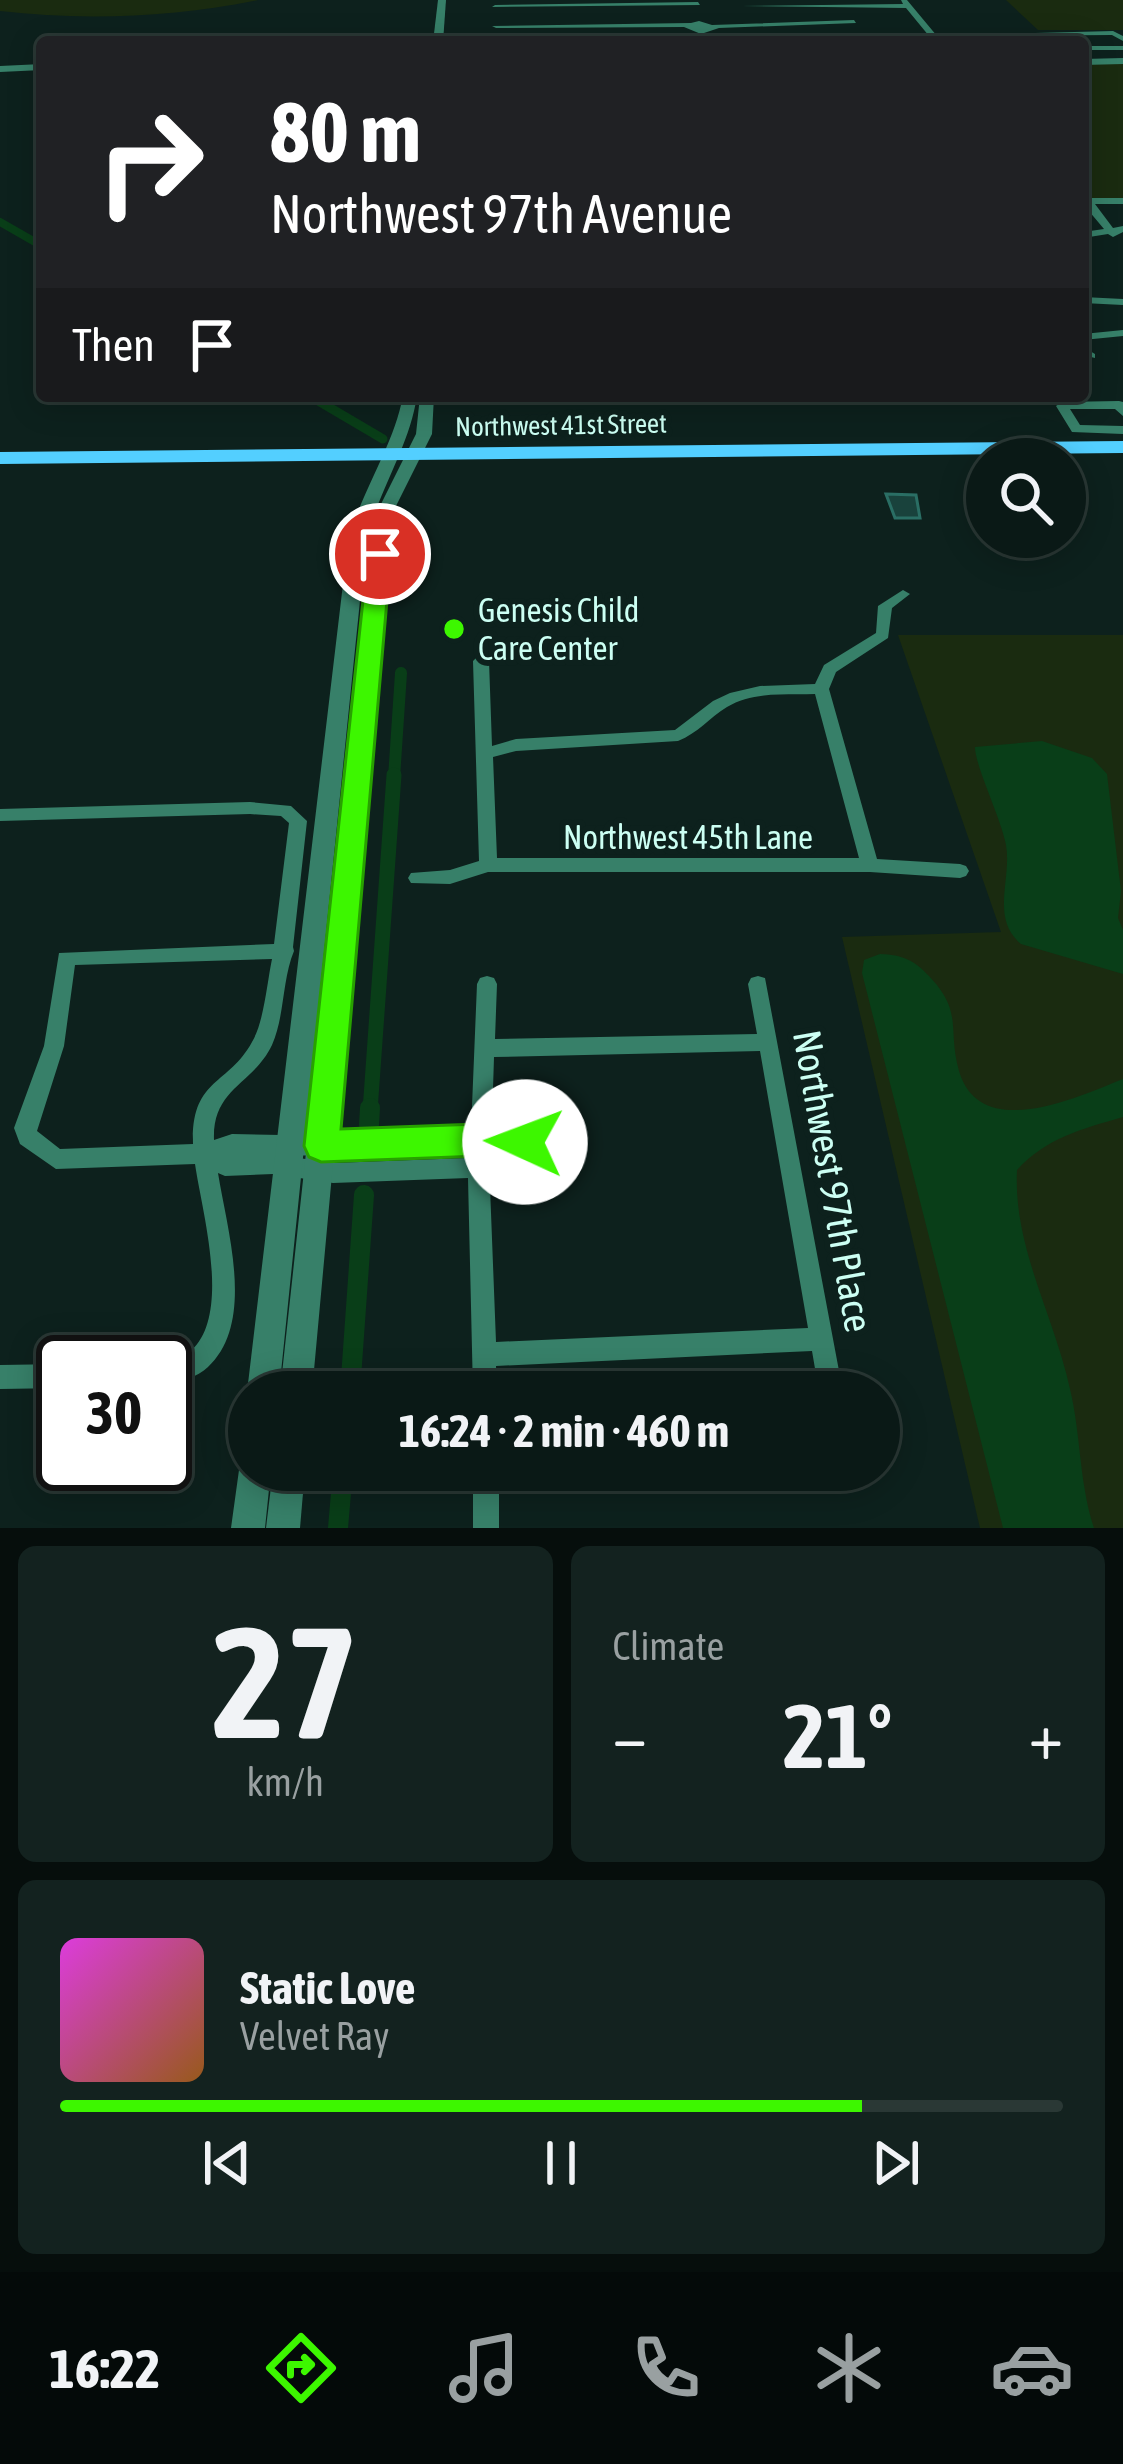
<!DOCTYPE html>
<meta charset="utf-8">
<style>
body{margin:0;font-family:"Asap Condensed",sans-serif;background:#13221f;color:#f1f3f6;height:100vh;display:flex;flex-direction:column;font-size:45px;white-space:nowrap}
*{box-sizing:border-box;margin:0}
p{font-size:39px;color:#99a0a1}
.icon{flex:none;width:66px;height:66px;fill:none;stroke:currentColor;stroke-width:2;stroke-linecap:round;stroke-linejoin:round}
.map{position:relative;height:1528px;overflow:hidden}
.drawer{display:flex;flex-direction:column;gap:18px;padding:18px;background:#060e0c;flex:1}
.drawer>*{flex:none}
.guide{position:absolute;left:36px;top:36px;width:1053px;height:366px;border-radius:12px;box-shadow:0 6px 30px #0003,0 0 0 3px #2a3835;background:#202124;color:#fff;overflow:hidden}
.controls{position:absolute;left:966px;top:438px;display:grid;gap:24px}
.controls a{display:grid;place-items:center;width:120px;height:120px;border-radius:50%;background:#0a1916;box-shadow:0 6px 30px #0003,0 0 0 3px #2a3835;font-size:60px}
.speed{position:absolute;left:36px;top:1335px;display:flex;gap:24px;font-size:60px;font-weight:700;text-align:center}
.speed>*{display:grid;place-content:center;width:156px;height:156px;border-radius:50%;background:#0a1916;box-shadow:0 6px 30px #0003,0 0 0 3px #2a3835;line-height:1}
.speed .limit{border:6px solid #111;border-radius:18px;background:#fff;color:#111}
.pin{position:absolute;display:grid;place-items:center;width:102px;height:102px;color:#fff;margin:-51px;border:6px solid #fff;border-radius:50%;box-shadow:0 3px 12px #0007}
.me{position:absolute;width:132px;margin:-66px;rotate:272deg;stroke-linejoin:round;filter:drop-shadow(0 0 9px #0008)}
.turn{display:flex;align-items:center;gap:42px;height:252px;padding:0 36px;font-size:54px}
.turn .icon{width:156px;height:156px;stroke-width:2.5}
.turn b{display:block;font-size:84px;line-height:102px}
.then{display:flex;align-items:center;height:114px;padding:0 36px;background:#0003;gap:24px;font-size:45px}
.big{font-size:90px;font-weight:700;line-height:1.1}
.drawer .widget{flex:1;display:flex;flex-direction:column;justify-content:center;gap:18px;min-width:0;padding:0 42px;border-radius:18px;background:#13221f}
.drawer .dial{align-items:center;gap:0}
.dial b{font-size:156px;line-height:1}
.song{display:flex;align-items:center;gap:36px}
.cover{width:144px;height:144px;border-radius:18px;background:linear-gradient(135deg,hsl(300 70% 55%),hsl(30 70% 35%))}
.played{height:12px;border-radius:6px;background:linear-gradient(90deg,#3df700 80%,#2a3835 80%)}
.keys{display:flex;justify-content:space-around;direction:ltr}
.heat{display:flex;justify-content:space-between;align-items:center;font-size:66px;direction:ltr}
.drawer .tiles{flex:1;display:grid;gap:18px;grid-template-columns:1fr 1fr}
.widget:last-child{grid-column:span 2}
.trip{position:absolute;left:228px;top:1371px;width:672px;height:120px;border-radius:60px;background:#0a1916;box-shadow:0 6px 30px #0003,0 0 0 3px #2a3835;font-weight:700;line-height:120px;text-align:center}
.dock{display:flex;height:192px;justify-content:space-around;align-items:center;background:#040a09;color:#99a0a1}
.dock .icon{width:84px;height:84px}
.dock .current{color:#3df700}
.dock b{font-size:54px;color:#f1f3f6}
.map>svg:first-child{display:block}
.green{fill:#1a2b10}
.water{fill:#093e18}
.lines{fill:none;stroke-linecap:round;stroke-linejoin:round}
.canal-far4{stroke:#093e18;stroke-width:8}
.canal-far3{stroke:#093e18;stroke-width:9}
.canal-far2{stroke:#093e18;stroke-width:12}
.canal-far1{stroke:#093e18;stroke-width:15}
.canal{stroke:#093e18;stroke-width:20}
.building{fill:#19423c;stroke:#2a6e64;stroke-width:3}
.minor{fill:#378069;fill-rule:evenodd}
.tertiary{fill:#378069;fill-rule:evenodd}
.primary{fill:#53cfff;fill-rule:evenodd}
.route{fill:#3df700;stroke:#28a100;stroke-width:3}
.poi-dot{fill:#3df700;stroke:#0d211d;stroke-width:4.5}
.labels{text-anchor:middle;dominant-baseline:central;stroke-width:12;stroke-linejoin:round;paint-order:stroke}
.far-street-label{font-size:27px;fill:#ccfff3;stroke:#0d211d}
.poi-label{font-size:33px;fill:#ccfff3;stroke:#0d211d;text-anchor:start}
.street-label{font-size:33px;fill:#ccfff3;stroke:#0d211d}
.near-street-label{font-size:39px;fill:#ccfff3;stroke:#0d211d}
</style>
<div class="map">
<svg width="1123" height="1528" viewBox="0 0 1123 1528">
<rect width="100%" height="100%" fill="#0d211d"/>
<!-- green -->
<g class="green">
<path d="M0,0H258C174,17 85,21 0,11Z"/>
<path d="M1006,0H1123V30H1038Z"/>
<path d="M1123,63V204L1083,203V64Z"/>
<path d="M898,635H1123V1528H980L842,937L1001,932Z"/>
</g>
<!-- water -->
<g class="water">
<path d="M1042,741L1092,758L1107,774L1121,891L1118,918L1123,930V974L1021,944C990,918 1012,879 1006,845C1001,818 975,766 975,747Z"/>
<path d="M880,954C903,955 914,960 929,976C964,1013 947,1028 959,1071C980,1143 1078,1097 1123,1079V1117C1082,1129 1046,1138 1017,1170C1013,1247 1054,1315 1070,1389C1081,1435 1079,1482 1094,1528H1003L862,973L864,960Z"/>
</g>
<g class="lines">
<!-- canal-far4 -->
<path class="canal-far4" d="M0,222L42,246"/>
<!-- canal-far3 -->
<path class="canal-far3" d="M310,396L383,439"/>
<!-- canal-far2 -->
<path class="canal-far2" d="M394,778L401,673"/>
<!-- canal-far1 -->
<path class="canal-far1" d="M370,1111L394,775"/>
<!-- canal -->
<g class="canal">
<path d="M369,1125L370,1108"/>
<path d="M350,1392L364,1195"/>
<path d="M338,1528L343,1470"/>
</g>
</g>
<!-- building -->
<path class="building" d="M886,494L916,495L920,518H895Z"/>
<g class="lines">
<!-- minor -->
<g class="minor">
<path d="M901,0H907L942,42H934L906,8L742,6L903,4Z"/>
<path d="M698,2L700,5L492,7L495,5Z"/>
<path d="M854,20L856,23L719,28L701,34L684,27L496,28L492,26L691,23L699,21L712,25Z"/>
<path d="M1113,31L1123,36V41L1112,35L997,36L993,34Z"/>
<rect x="1083" y="46" width="40" height="4"/>
<path d="M1083,198H1123V204H1095L1113,228L1123,226V232L1113,237L1108,234L1083,238V232L1104,229L1083,204Z"/>
<path d="M1083,297L1123,299V305L1083,303Z"/>
<path d="M1123,330V336L1083,340V334Z"/>
<path d="M1083,347L1095,354V358L1083,355Z"/>
<path d="M1119,401L1123,402V416L1115,409H1070L1080,425L1123,426V434L1072,432L1056,406L1062,402Z"/>
<path d="M903,590L910,594L892,608L888,638L836,672L829,689L877,859L960,864L966,866L969,871L966,876L960,878L870,872H488L450,884L411,883L408,878L411,873L450,870L479,861L473,661L476,658L481,656L489,661L492,746L516,739L675,730L713,701L730,693L760,686L815,684L824,665L876,633L878,606ZM815,694L859,858H497L493,757L516,751L678,741C698,733 709,718 727,707C753,691 786,695 815,694Z"/>
<path d="M250,802L291,806L307,821L293,947L294,951C282,980 285,1015 272,1045C253,1085 212,1088 214,1140L232,1134L335,1136L471,1131L477,984L480,978L487,976L494,978L497,984L495,1039L757,1034L748,984L751,978L758,976L765,978L843,1392H819L812,1351L496,1366L497,1392H473L468,1178L333,1183L273,1174L225,1176L218,1173C227,1230 256,1322 208,1367C198,1377 178,1382 165,1387V1363C173,1359 184,1357 191,1351C232,1314 202,1212 195,1164L56,1169L20,1144L14,1128L44,1046L59,953L274,944L289,823L281,816L250,814L0,821V809ZM272,959C267,983 264,1022 252,1042C228,1086 191,1078 193,1144L60,1149L37,1131L64,1046L75,965ZM760,1051L808,1328L496,1342L490,1187C550,1202 554,1109 492,1121L494,1057ZM497,1139H507L515,1147L516,1160L507,1168H497L488,1160L489,1147ZM466,1150V1158L333,1163L278,1155L335,1156Z"/>
<path d="M63,1364V1388L0,1389V1365Z"/>
<rect x="473" y="1470" width="26" height="58"/>
<path d="M832,1470H858L860,1480L856,1489L847,1493L838,1489Z"/>
</g>
<!-- tertiary -->
<g class="tertiary">
<path d="M438,0H446L443,42H433Z"/>
<path d="M1123,58V64L1083,65V59Z"/>
<path d="M42,64V70L0,72V66Z"/>
<path d="M403,396H417C409,448 378,491 366,542L279,1392H249V1396L247,1392L348,542C361,491 393,448 403,396Z"/>
<path d="M420,396H434L432,434L396,506L389,554L312,1392H280L371,554L380,506L416,434Z"/>
<path d="M249,1456V1470H271L265,1528H231L239,1470L243,1458Z"/>
<path d="M273,1470H305L300,1528H266Z"/>
</g>
<!-- primary -->
<path class="primary" d="M1123,441V453L0,464V452Z"/>
</g>
<!-- route -->
<path class="route" d="M380,547L391,554L341,1129L479,1124L504,1114L538,1131L543,1142L538,1154L525,1159L502,1148L481,1156L321,1162L309,1157L304,1146L368,554Z"/>
<!-- markers -->
<circle class="poi-dot" cx="454" cy="629" r="12"/>
<g class="labels">
<!-- far-street labels -->
<g class="far-street-label">
<text transform="translate(561 425) rotate(-1)">Northwest 41st Street</text>
</g>
<!-- poi labels -->
<g class="poi-label">
<text x="478" y="610">Genesis Child<tspan x="478" dy="38">Care Center</tspan></text>
</g>
<!-- street labels -->
<g class="street-label">
<text x="688" y="837">Northwest 45th Lane</text>
</g>
<!-- near-street labels -->
<g class="near-street-label">
<text transform="translate(833 1181) rotate(80)">Northwest 97th Place</text>
</g>
</g>
</svg>
<div class="controls">
<a><svg class="icon" aria-label="search" viewBox="0 0 24 24"><circle cx="10" cy="10" r="6"/><path d="M15 15l6 6"/></svg></a>
</div>
<div class="speed"><div class="limit">30</div></div>
<div class="pin" style="left:380px;top:554px;background:#d93025"><svg class="icon" aria-label="arrive" viewBox="0 0 24 24"><path d="M6 21V4h12l-3 4 3 4H6"/></svg></div>
<svg class="me" style="left:525px;top:1142px" viewBox="-20 -20 40 40"><circle r="19" fill="#fff"/><path d="M0-13L10 11 0 6-10 11z" fill="#3df700"/></svg>
<div class="trip">16:24 · 2 min · 460 m</div>
<div class="guide">
<div class="turn"><svg class="icon" aria-label="right" viewBox="0 0 24 24"><path d="M7 20v-9h11M14 6l5 5-5 5"/></svg><div><b>80 m</b>Northwest 97th Avenue</div></div>
<div class="then">Then<svg class="icon" aria-label="arrive" viewBox="0 0 24 24"><path d="M6 21V4h12l-3 4 3 4H6"/></svg></div>
</div>
</div>
<section class="drawer">
<div class="tiles">
<div class="widget dial"><b>27</b><p>km/h</p></div>
<div class="widget"><p>Climate</p>
<div class="heat"><a>−</a><b class="big">21°</b><a>+</a></div>
</div>
<div class="widget">
<div class="song"><i class="cover"></i><div><b>Static Love</b><p>Velvet Ray</p></div></div>
<div class="played"></div>
<div class="keys"><svg class="icon" aria-label="previous" viewBox="0 0 24 24"><path d="M18 5L8 12l10 7zM5 5v14"/></svg><svg class="icon" aria-label="pause" viewBox="0 0 24 24"><path d="M8 5v14M16 5v14"/></svg><svg class="icon" aria-label="next" viewBox="0 0 24 24"><path d="M6 5l10 7-10 7zM19 5v14"/></svg></div>
</div>
</div>
</section>
<nav class="dock">
<b>16:22</b>
<svg class="icon current" aria-label="directions" viewBox="0 0 24 24"><path d="M12 3l9 9-9 9-9-9zM9 14v-3h6M13 9l2 2-2 2"/></svg>
<svg class="icon" aria-label="music" viewBox="0 0 24 24"><path d="M9 18V5l10-2v13"/><circle cx="6" cy="18" r="3"/><circle cx="16" cy="16" r="3"/></svg>
<svg class="icon" aria-label="phone" viewBox="0 0 24 24"><path d="M5 4h4l2 5-3 2q2 4 5 5l2-3 5 2v4C11 20 4 13 5 4z"/></svg>
<svg class="icon" aria-label="climate" viewBox="0 0 24 24"><path d="M12 3v18M4 7l16 10M4 17L20 7"/></svg>
<svg class="icon" aria-label="car" viewBox="0 0 24 24"><path d="M5 17H2v-5l4-1 3-4h7l3 4 3 1v5h-3M9 17h6M6 11h13"/><circle cx="7" cy="17" r="2"/><circle cx="17" cy="17" r="2"/></svg>
</nav>
